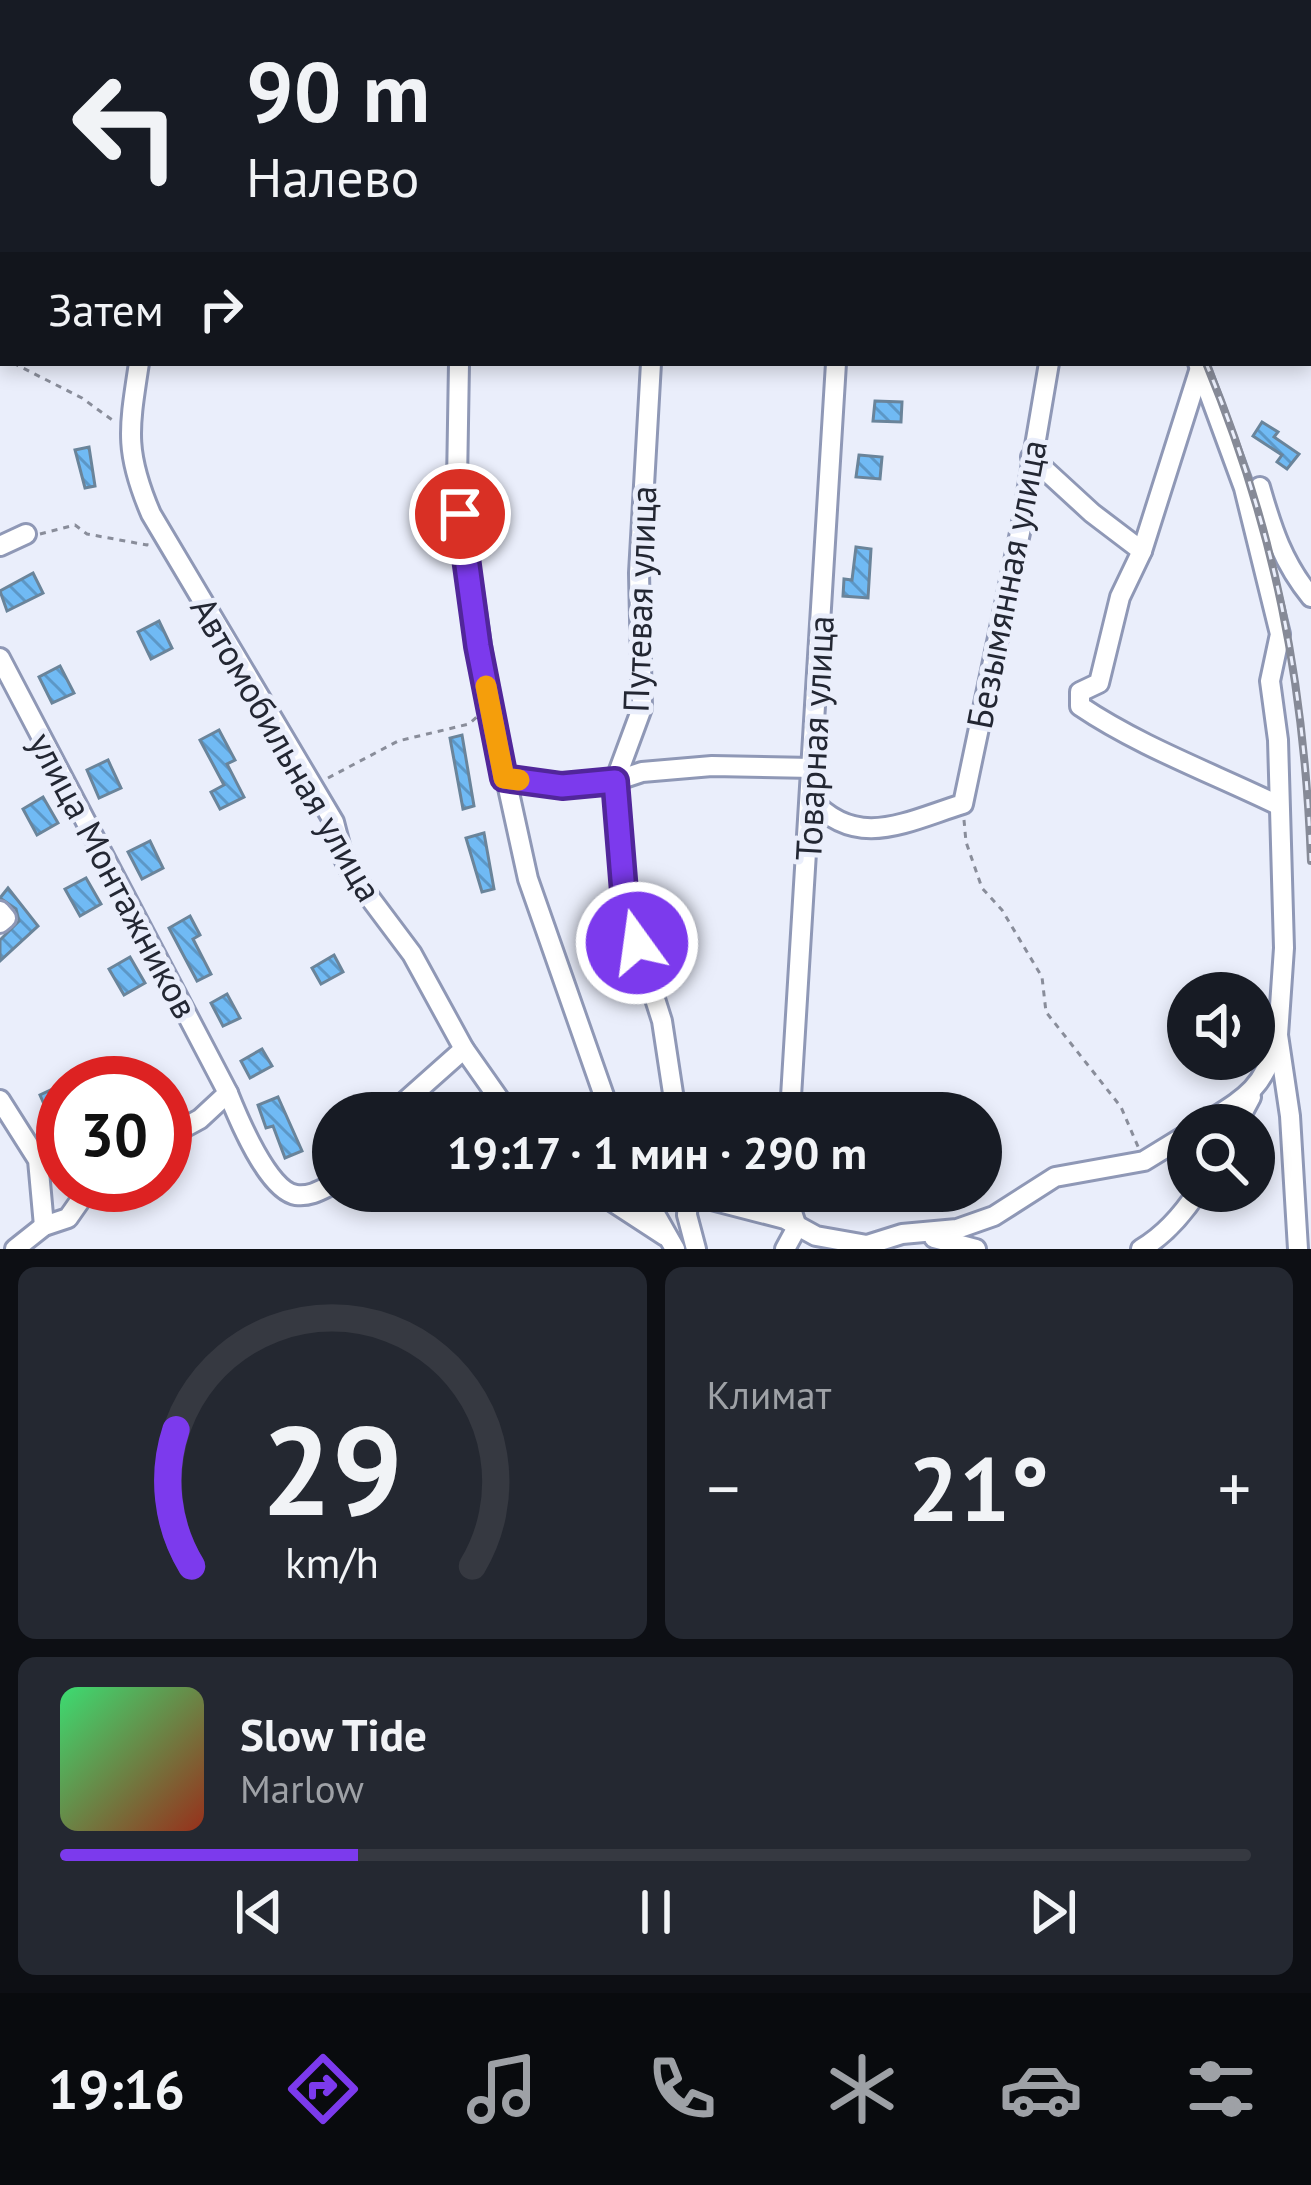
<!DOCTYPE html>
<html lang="ru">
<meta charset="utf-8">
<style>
body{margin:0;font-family:"PT Sans",sans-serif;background:#242831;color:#f1f3f6;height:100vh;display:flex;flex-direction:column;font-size:45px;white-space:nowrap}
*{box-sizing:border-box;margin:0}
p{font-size:39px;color:#9ea1a6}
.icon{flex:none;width:66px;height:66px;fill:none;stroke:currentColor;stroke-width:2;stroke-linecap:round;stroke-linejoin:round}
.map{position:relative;height:1249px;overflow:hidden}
.details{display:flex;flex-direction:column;gap:18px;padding:18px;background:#0d0f14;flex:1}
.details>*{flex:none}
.top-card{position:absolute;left:0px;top:0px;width:1311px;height:366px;box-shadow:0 6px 18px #0003;background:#171b24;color:#f1f3f6;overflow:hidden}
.tools{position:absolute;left:1167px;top:972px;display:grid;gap:24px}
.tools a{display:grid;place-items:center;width:108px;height:108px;border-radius:50%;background:#171b24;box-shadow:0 6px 18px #0003;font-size:60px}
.speed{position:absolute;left:36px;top:1056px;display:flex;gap:24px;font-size:60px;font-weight:700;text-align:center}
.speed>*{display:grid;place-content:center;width:156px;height:156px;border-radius:50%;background:#171b24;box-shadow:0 6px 18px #0003;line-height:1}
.speed .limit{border:18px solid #d22;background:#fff;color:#111}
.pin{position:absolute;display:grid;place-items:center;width:102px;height:102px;color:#fff;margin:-51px;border:6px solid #fff;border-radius:50%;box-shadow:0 3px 12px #0007}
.me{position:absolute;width:132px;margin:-66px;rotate:346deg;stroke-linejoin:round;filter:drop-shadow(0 0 9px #0008)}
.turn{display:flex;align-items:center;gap:42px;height:252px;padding:0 48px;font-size:54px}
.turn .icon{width:156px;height:156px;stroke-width:2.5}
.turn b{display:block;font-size:84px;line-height:102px}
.then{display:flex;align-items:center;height:114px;padding:0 48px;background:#0003;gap:24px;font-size:45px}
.big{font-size:90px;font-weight:700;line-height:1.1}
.details .widget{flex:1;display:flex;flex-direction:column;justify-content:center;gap:18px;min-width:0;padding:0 42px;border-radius:18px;background:#242831}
.details .dial{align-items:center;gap:0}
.dial svg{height:312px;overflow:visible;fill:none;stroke:#363941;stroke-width:7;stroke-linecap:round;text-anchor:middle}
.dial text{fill:#f1f3f6;stroke:none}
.song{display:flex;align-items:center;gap:36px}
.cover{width:144px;height:144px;border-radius:18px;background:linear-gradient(135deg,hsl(140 70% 55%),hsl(10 70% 35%))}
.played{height:12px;border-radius:6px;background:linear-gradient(90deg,#7c3aed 25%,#363941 25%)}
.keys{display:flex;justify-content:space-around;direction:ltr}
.heat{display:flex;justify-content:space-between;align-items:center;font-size:66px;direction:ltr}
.details .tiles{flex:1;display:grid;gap:18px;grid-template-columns:1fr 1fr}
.widget:last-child{grid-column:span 2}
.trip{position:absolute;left:312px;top:1092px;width:690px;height:120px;border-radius:60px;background:#171b24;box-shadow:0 6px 18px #0003;font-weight:700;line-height:120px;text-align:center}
.tabs{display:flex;height:192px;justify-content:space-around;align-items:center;background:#090b0e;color:#9ea1a6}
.tabs .icon{width:84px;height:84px}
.tabs .active{color:#7c3aed}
.tabs b{font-size:54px;color:#f1f3f6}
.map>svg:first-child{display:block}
.building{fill:url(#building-back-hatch);stroke:#6a849a;stroke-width:3}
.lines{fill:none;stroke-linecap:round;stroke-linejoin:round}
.minor-casing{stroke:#8f98b6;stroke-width:24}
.path{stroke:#898d9a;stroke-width:3;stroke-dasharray:6 6;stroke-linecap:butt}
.minor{stroke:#fff;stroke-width:18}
.rail-casing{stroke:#868a97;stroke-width:8}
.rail{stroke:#eaeefb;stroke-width:3;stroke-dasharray:9;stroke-linecap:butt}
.route-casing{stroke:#51269a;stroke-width:30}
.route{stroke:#7c3aed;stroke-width:21}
.slow{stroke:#f59e0b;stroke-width:21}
.labels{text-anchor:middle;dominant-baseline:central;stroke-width:10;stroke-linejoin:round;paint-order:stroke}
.street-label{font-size:36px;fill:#232733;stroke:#eaeefb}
</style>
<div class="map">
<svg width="1311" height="1249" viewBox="0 0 1311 1249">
<defs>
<pattern id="building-back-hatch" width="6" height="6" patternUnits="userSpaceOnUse" patternTransform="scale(3)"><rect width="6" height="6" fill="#70baf4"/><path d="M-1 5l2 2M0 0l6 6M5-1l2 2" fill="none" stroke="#5c97c6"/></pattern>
</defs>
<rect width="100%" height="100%" fill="#eaeefb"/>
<!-- building -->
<g class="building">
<path d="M875,401L902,402L901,422L873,421Z"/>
<path d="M1262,422L1278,432L1274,437L1299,454L1287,469L1277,462L1282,455L1253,436Z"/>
<path d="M89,447L95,486L85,488L75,450Z"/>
<path d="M859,455L882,457L880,479L856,477Z"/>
<path d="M856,547L871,549L868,598L843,596L844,579L852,580Z"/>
<path d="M33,573L43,593L7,611L0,591Z"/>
<path d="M159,621L172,648L151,659L138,632Z"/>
<path d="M60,666L74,693L52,703L39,677Z"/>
<path d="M219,730L235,760L227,764L244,797L220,809L211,792L224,785L200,740Z"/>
<path d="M462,735L474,806L463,809L450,738Z"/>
<path d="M108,760L121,788L99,798L87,770Z"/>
<path d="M43,797L58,823L37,835L23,809Z"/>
<path d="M484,833L494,889L482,892L466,838Z"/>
<path d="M150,841L163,868L142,879L128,852Z"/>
<path d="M86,878L101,904L80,916L65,889Z"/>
<path d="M8,888L38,926L0,961V940L19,921L16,909L0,898Z"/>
<path d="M669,895L672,909L664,910L672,935L656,940L649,900Z"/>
<path d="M190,916L200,935L193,939L211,974L197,981L169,928Z"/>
<path d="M334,955L343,972L321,984L312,968Z"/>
<path d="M130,957L145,983L124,995L109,969Z"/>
<path d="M227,994L240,1018L223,1026L211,1003Z"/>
<path d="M262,1049L272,1066L250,1078L241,1061Z"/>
<path d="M59,1086L63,1126L55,1129L40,1095Z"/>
<path d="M278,1097L302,1151L285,1158L273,1126L266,1128L258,1105Z"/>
</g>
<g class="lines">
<!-- minor casing -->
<g class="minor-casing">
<g id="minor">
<path d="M496,0L499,3"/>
<path d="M971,0L973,3"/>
<path d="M1108,0L1111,3"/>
<path d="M65,3L67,0"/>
<path d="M189,3L190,0"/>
<path d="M698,3L699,0"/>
<path d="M874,3V0"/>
<path d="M1282,3L1284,0"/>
<path d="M1308,82L1311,83"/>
<path d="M0,89L3,88"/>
<path d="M0,133L3,134"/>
<path d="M1308,330L1311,331"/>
<path d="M139,363C129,429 124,451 151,514L334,822L343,857L352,874L412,954L464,1049L509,1113"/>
<path d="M459,363L457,483L490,706L528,879L610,1113"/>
<path d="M651,363L639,573L642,708L615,781L625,904L662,1021L676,1113"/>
<path d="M1198,363L1244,488L1280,634L1270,681L1278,740L1284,948L1278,1035L1290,1116L1298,1249"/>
<path d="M1200,368L1142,551L1120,597L1099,683L1080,692V706C1139,746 1212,773 1278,805"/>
<path d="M1031,457L1092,513L1142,551"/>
<path d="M1260,487C1272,529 1283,563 1311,597"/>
<path d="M0,546L26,534"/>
<path d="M0,658L228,1093C238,1118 268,1191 296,1195C310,1197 321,1190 333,1184"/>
<path d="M504,778L562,786L615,781L642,772L712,766L813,768"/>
<path d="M811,799C857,851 907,821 963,804L1021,528L1049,363"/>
<path d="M0,911L6,918L0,923"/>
<path d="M0,1100L38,1160L44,1226"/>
<path d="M392,1113L464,1049"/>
<path d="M790,1113L836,363"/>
<path d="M1202,1125C1241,1100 1263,1091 1276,1043"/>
<path d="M1236,1125L1251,1097"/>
<path d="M165,1138L200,1119L228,1093"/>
<path d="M596,1191L665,1236"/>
<path d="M642,1191L675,1249"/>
<path d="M688,1191L687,1215L696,1249"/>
<path d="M688,1194L785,1219L816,1236L867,1245L902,1234L957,1229L994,1216L1055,1177L1144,1161L1188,1134"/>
<path d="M934,1238L976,1249"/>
<path d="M15,1249L44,1226L68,1218L91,1185"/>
<path d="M785,1249L797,1227L785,1191"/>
<path d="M1141,1249C1165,1235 1183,1214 1198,1191"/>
</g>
</g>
<!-- path -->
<g class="path">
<path d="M0,345L3,349"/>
<path d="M13,363L82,398L115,422"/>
<path d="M40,534L75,525L87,534L147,545V541"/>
<path d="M328,778L398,741L469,724L478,716"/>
<path d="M964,820L966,842L982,888L1002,910L1042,977L1046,1012L1121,1107L1139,1149"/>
</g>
<!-- minor -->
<use href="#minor" class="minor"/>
<!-- rail casing -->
<g class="rail-casing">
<g id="rail">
<path d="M1005,0L1007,3"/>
<path d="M1206,363C1275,530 1304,680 1311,861"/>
</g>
</g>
<!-- rail -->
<use href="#rail" class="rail"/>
</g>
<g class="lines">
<!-- route casing -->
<g class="route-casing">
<path id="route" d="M460,514L478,646L504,778L562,786L615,781L625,904L637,943"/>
</g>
<!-- route -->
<use href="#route" class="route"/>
<!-- slow -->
<path class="slow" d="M486,686L504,778L519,780"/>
</g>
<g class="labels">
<!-- street labels -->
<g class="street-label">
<text transform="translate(1006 584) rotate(-79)">Безымянная улица</text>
<text transform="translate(639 599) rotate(-88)">Путевая улица</text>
<text transform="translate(814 738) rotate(-87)">Товарная улица</text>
<text transform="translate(287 749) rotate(60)">Автомобильная улица</text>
<text transform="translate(114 875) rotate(62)">улица Монтажников</text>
</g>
</g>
</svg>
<div class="tools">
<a><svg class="icon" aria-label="sound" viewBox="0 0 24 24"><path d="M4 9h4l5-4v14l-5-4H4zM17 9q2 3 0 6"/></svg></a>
<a><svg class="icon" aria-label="search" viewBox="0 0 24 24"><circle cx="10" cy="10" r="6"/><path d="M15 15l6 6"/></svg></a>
</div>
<div class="speed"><div class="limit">30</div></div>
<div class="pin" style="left:460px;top:514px;background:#d93025"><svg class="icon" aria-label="arrive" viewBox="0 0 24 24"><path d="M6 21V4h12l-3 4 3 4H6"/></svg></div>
<svg class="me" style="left:637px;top:943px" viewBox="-20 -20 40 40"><circle r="17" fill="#7c3aed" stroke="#fff" stroke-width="3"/><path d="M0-11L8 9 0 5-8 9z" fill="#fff"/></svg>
<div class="trip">19:17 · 1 мин · 290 m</div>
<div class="top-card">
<div class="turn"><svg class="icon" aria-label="left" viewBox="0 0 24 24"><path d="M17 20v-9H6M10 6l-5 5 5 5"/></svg><div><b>90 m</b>Налево</div></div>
<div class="then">Затем<svg class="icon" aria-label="right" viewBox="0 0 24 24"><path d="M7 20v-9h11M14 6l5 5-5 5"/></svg></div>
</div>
</div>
<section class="details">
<div class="tiles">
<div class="widget dial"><svg viewBox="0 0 100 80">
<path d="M14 69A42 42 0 1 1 86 69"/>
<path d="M14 69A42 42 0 0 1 10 34" stroke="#7c3aed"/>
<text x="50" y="56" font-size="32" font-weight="700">29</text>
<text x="50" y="72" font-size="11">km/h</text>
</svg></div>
<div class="widget"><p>Климат</p>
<div class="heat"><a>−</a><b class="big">21°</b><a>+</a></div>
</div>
<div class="widget">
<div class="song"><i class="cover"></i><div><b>Slow Tide</b><p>Marlow</p></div></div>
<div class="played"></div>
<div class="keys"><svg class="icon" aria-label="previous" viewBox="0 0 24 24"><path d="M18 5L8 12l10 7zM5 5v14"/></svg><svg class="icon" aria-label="pause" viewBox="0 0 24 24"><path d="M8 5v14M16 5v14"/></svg><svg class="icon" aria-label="next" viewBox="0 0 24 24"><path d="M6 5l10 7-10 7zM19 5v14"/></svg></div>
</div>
</div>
</section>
<nav class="tabs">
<b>19:16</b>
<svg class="icon active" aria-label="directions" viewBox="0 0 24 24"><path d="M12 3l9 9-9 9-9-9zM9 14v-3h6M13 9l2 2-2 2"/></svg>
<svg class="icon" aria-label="music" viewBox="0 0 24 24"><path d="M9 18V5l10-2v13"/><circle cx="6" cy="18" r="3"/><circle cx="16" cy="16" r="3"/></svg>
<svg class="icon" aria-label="phone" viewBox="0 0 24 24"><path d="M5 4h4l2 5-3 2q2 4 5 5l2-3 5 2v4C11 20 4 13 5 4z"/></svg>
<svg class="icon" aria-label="climate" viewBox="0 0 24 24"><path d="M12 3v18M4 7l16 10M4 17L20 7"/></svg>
<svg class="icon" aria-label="car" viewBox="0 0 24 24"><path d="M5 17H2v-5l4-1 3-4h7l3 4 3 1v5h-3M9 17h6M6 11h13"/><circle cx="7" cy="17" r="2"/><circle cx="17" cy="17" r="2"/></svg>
<svg class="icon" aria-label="filters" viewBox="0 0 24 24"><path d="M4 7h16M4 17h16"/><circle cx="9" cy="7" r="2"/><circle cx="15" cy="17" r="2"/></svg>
</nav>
